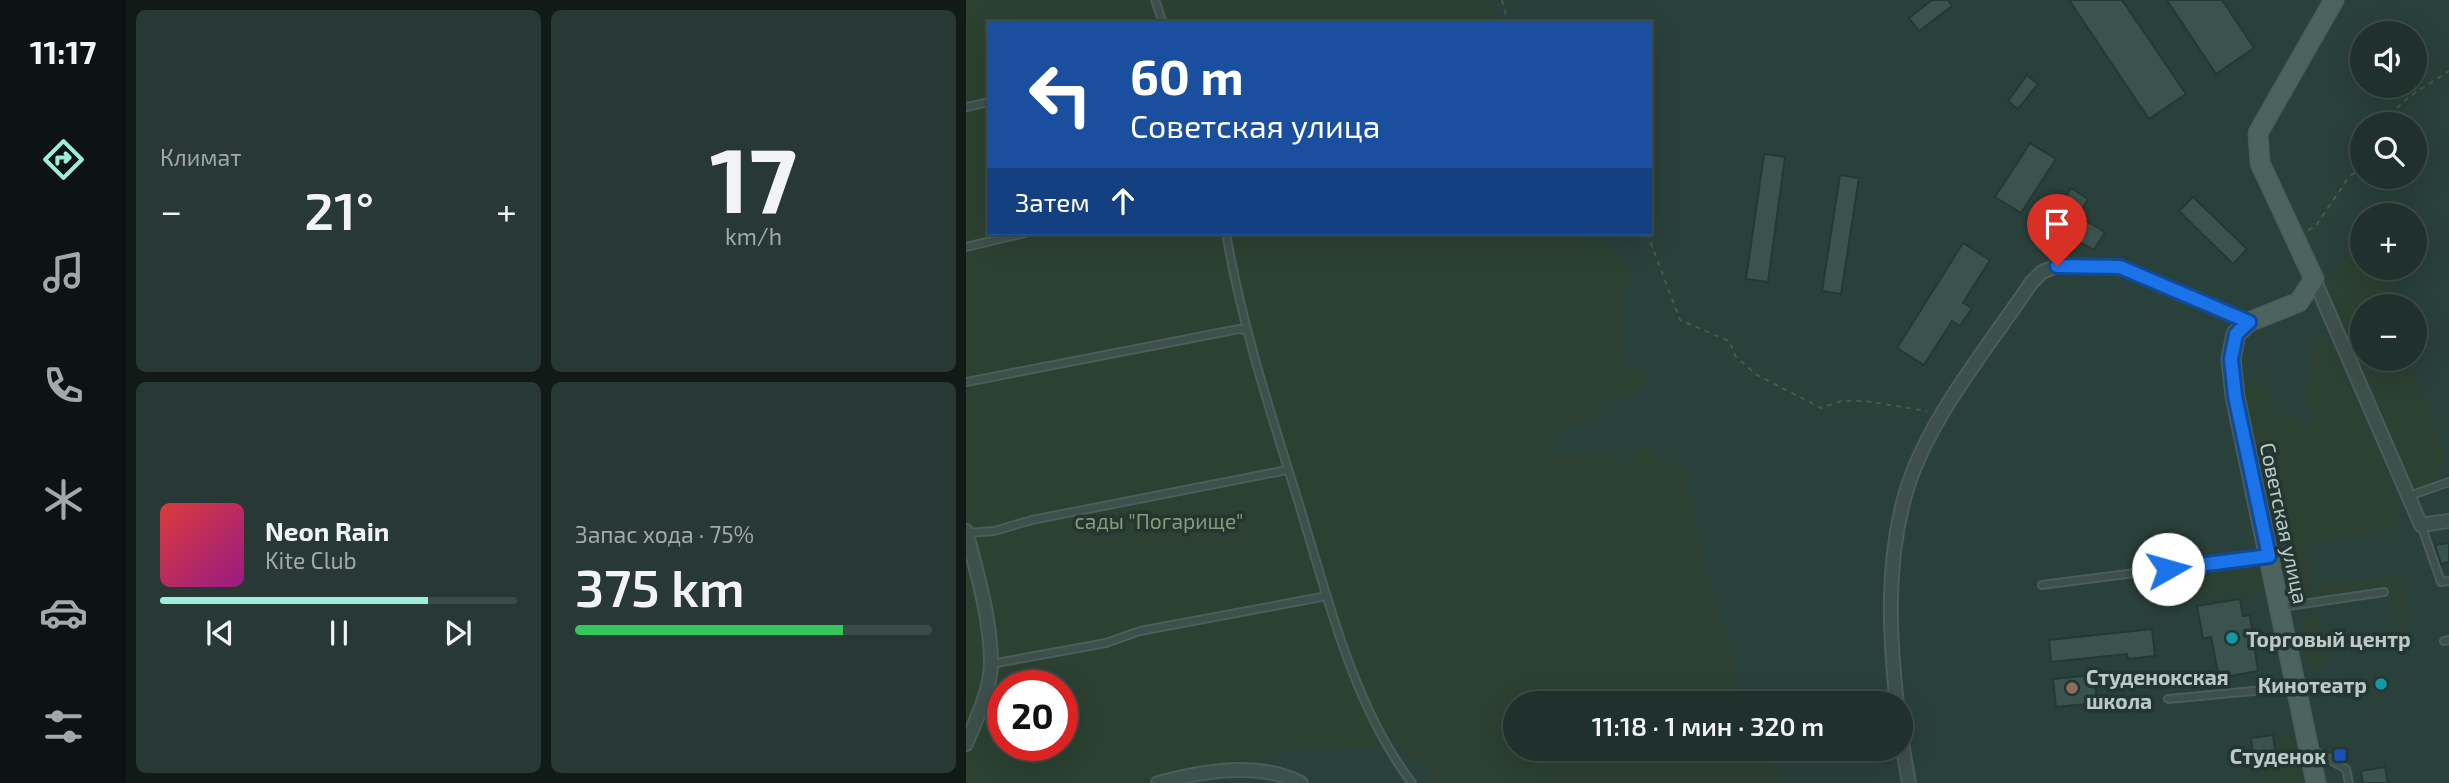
<!DOCTYPE html>
<html lang="ru">
<meta charset="utf-8">
<style>
body{margin:0;font-family:"Exo 2",sans-serif;background:#283834;color:#f1f3f6;height:100vh;display:flex;flex-direction:column;font-size:26px;white-space:nowrap}
*{box-sizing:border-box;margin:0}
p{font-size:23px;color:#a2a9a9}
.icon{flex:none;width:38px;height:38px;fill:none;stroke:currentColor;stroke-width:2;stroke-linecap:round;stroke-linejoin:round}
.map{position:relative;flex:1;overflow:hidden}
.drawer{display:flex;flex-direction:column;gap:10px;padding:10px;background:#121a18;width:840px}
.drawer>*{flex:none}
.hud{position:absolute;left:21px;top:21px;width:665px;height:214px;border-radius:0px;box-shadow:0 7px 28px #0002,0 0 0 2px #3d4b48;background:#1a4fa0;color:#fff;overflow:hidden}
.controls{position:absolute;left:1384px;top:21px;display:grid;gap:14px}
.controls a{display:grid;place-items:center;width:77px;height:77px;border-radius:50%;background:#20302c;box-shadow:0 7px 28px #0002,0 0 0 2px #3d4b48;font-size:35px}
.speed{position:absolute;left:21px;top:670px;display:flex;gap:14px;font-size:35px;font-weight:700;text-align:center}
.speed>*{display:grid;place-content:center;width:91px;height:91px;border-radius:50%;background:#20302c;box-shadow:0 7px 28px #0002,0 0 0 2px #3d4b48;line-height:1}
.speed .limit{border:10px solid #d22;background:#fff;color:#111}
.pin{position:absolute;display:grid;place-items:center;width:60px;height:60px;color:#fff;margin:-72px -30px;border-radius:50% 50% 50% 0;rotate:-45deg;box-shadow:0 0 7px #0007}
.pin .icon{rotate:45deg}
.me{position:absolute;width:77px;margin:-38px;rotate:83deg;stroke-linejoin:round;filter:drop-shadow(0 0 5px #0008)}
.turn{display:flex;align-items:center;gap:24px;height:147px;padding:0 28px;font-size:32px}
.turn .icon{width:91px;height:91px;stroke-width:2.5}
.turn b{display:block;font-size:49px;line-height:60px}
.then{display:flex;align-items:center;height:66px;padding:0 28px;background:#0003;gap:14px;font-size:26px}
.big{font-size:52px;font-weight:600;line-height:1.1}
.drawer .card{flex:1;display:flex;flex-direction:column;justify-content:center;gap:10px;min-width:0;padding:0 24px;border-radius:10px;background:#283834}
.drawer .dial{align-items:center;gap:0}
.dial b{font-size:91px;line-height:1}
.song{display:flex;align-items:center;gap:21px}
.cover{width:84px;height:84px;border-radius:10px;background:linear-gradient(135deg,hsl(0 70% 55%),hsl(310 70% 35%))}
.played{height:7px;border-radius:4px;background:linear-gradient(90deg,#9eedda 75%,#3d4b48 75%)}
.keys{display:flex;justify-content:space-around;direction:ltr}
.heat{display:flex;justify-content:space-between;align-items:center;font-size:38px;direction:ltr}
.charge{height:10px;border-radius:5px;background:linear-gradient(90deg,#34c759 75%,#3d4b48 0)}
.drawer .tiles{flex:1;display:grid;gap:10px;grid-template-columns:repeat(2,1fr)}
.trip{position:absolute;left:537px;top:691px;width:410px;height:70px;border-radius:35px;background:#20302c;box-shadow:0 7px 28px #0002,0 0 0 2px #3d4b48;font-weight:600;line-height:70px;text-align:center}
main{display:flex;flex:1;min-height:0}
.tabs{display:flex;flex-direction:column;width:126px;justify-content:space-around;align-items:center;background:#0d1312;color:#a2a9a9}
.tabs .icon{width:49px;height:49px}
.tabs .current{color:#9eedda}
.tabs b{font-size:32px;color:#f1f3f6}
.map>svg:first-child{display:block}
.green{fill:#2c4132;fill-rule:evenodd}
.building{fill:#3a544d;stroke:#253833;stroke-width:2}
.lines{fill:none;stroke-linecap:round;stroke-linejoin:round}
.lane-casing{stroke:#4b5d58;stroke-width:10}
.street-casing{stroke:#4b5d58;stroke-width:16}
.secondary-casing{stroke:#4b5d58;stroke-width:21}
.path{stroke:#46594a;stroke-width:2;stroke-dasharray:5 5;stroke-linecap:butt}
.lane{stroke:#3e504c;stroke-width:6}
.street{stroke:#3e504c;stroke-width:12}
.secondary{stroke:#4d635e;stroke-width:18}
.route-casing{stroke:#114b97;stroke-width:18}
.route{stroke:#1a73e8;stroke-width:12}
.culture-dot{fill:#0f9aa8;stroke:#233631;stroke-width:2.5}
.education-dot{fill:#8d6e63;stroke:#233631;stroke-width:2.5}
.transit-dot{fill:#1a4fb4;stroke:#233631;stroke-width:2.5}
.labels{text-anchor:middle;dominant-baseline:central;stroke-width:7;stroke-linejoin:round;paint-order:stroke}
.park-label{font-size:21px;fill:#8b9875;stroke:#233631}
.street-label{font-size:21px;fill:#bbcac7;stroke:#233631}
.poi-label{font-size:21px;font-weight:bold;fill:#bbcac7;stroke:#233631;text-anchor:start}
</style>
<main>
<nav class="tabs">
<b>11:17</b>
<svg class="icon current" aria-label="directions" viewBox="0 0 24 24"><path d="M12 3l9 9-9 9-9-9zM9 14v-3h6M13 9l2 2-2 2"/></svg>
<svg class="icon" aria-label="music" viewBox="0 0 24 24"><path d="M9 18V5l10-2v13"/><circle cx="6" cy="18" r="3"/><circle cx="16" cy="16" r="3"/></svg>
<svg class="icon" aria-label="phone" viewBox="0 0 24 24"><path d="M5 4h4l2 5-3 2q2 4 5 5l2-3 5 2v4C11 20 4 13 5 4z"/></svg>
<svg class="icon" aria-label="climate" viewBox="0 0 24 24"><path d="M12 3v18M4 7l16 10M4 17L20 7"/></svg>
<svg class="icon" aria-label="car" viewBox="0 0 24 24"><path d="M5 17H2v-5l4-1 3-4h7l3 4 3 1v5h-3M9 17h6M6 11h13"/><circle cx="7" cy="17" r="2"/><circle cx="17" cy="17" r="2"/></svg>
<svg class="icon" aria-label="filters" viewBox="0 0 24 24"><path d="M4 7h16M4 17h16"/><circle cx="9" cy="7" r="2"/><circle cx="15" cy="17" r="2"/></svg>
</nav>
<section class="drawer">
<div class="tiles">
<div class="card"><p>Климат</p>
<div class="heat"><a>−</a><b class="big">21°</b><a>+</a></div>
</div>
<div class="card dial"><b>17</b><p>km/h</p></div>
<div class="card">
<div class="song"><i class="cover"></i><div><b>Neon Rain</b><p>Kite Club</p></div></div>
<div class="played"></div>
<div class="keys"><svg class="icon" aria-label="previous" viewBox="0 0 24 24"><path d="M18 5L8 12l10 7zM5 5v14"/></svg><svg class="icon" aria-label="pause" viewBox="0 0 24 24"><path d="M8 5v14M16 5v14"/></svg><svg class="icon" aria-label="next" viewBox="0 0 24 24"><path d="M6 5l10 7-10 7zM19 5v14"/></svg></div>
</div>
<div class="card"><p>Запас хода · 75%</p><b class="big">375 km</b><div class="charge"></div></div>
</div>
</section>
<div class="map">
<svg width="1483" height="783" viewBox="0 0 1483 783">
<rect width="100%" height="100%" fill="#2a403a"/>
<!-- green -->
<g class="green">
<path d="M0,0H519L529,10L533,23H23V233H623L619,238L642,248L664,269C656,300 662,331 658,363L682,377L676,390L639,399L627,420L596,427L582,449L595,456L632,452L659,466L679,446L719,472L733,543L770,665L776,703L550,704V749H800L818,783H465L462,763L443,756L424,726L409,747L328,750L175,783H0ZM37,686H96V746H37Z"/>
<path d="M1378,261L1396,263V268H1414L1429,301L1428,306H1396V359H1440L1478,449V473L1465,483L1449,488L1363,288Z"/>
<path d="M1352,336L1367,345L1434,507L1429,528L1341,545L1347,596L1332,598L1323,548L1326,536L1323,525L1310,527C1297,483 1276,433 1279,387L1292,377L1305,397L1308,420L1319,412L1339,427L1353,421L1340,400L1345,352Z"/>
<path d="M1293,563L1298,582L1291,594L1281,596L1273,591L1237,598L1230,595L1227,572Z"/>
<path d="M1436,574L1444,614L1437,618L1440,635L1433,636L1423,587L1354,597L1352,586Z"/>
<path d="M1352,610L1361,664L1344,667L1336,612Z"/>
<path d="M1327,734L1335,779L1332,783H1300L1295,774L1278,769L1273,756L1314,751V737Z"/>
</g>
<!-- building -->
<g class="building">
<path d="M966,0H982L986,6L953,31L943,18Z"/>
<path d="M1103,0H1156L1220,94L1183,119Z"/>
<path d="M1201,0H1256L1288,48L1250,74Z"/>
<path d="M1061,75L1072,84L1052,109L1042,101Z"/>
<path d="M1064,143L1090,159L1055,213L1029,197Z"/>
<path d="M798,154L819,157L802,282L780,279Z"/>
<path d="M874,175L893,178L875,294L856,291Z"/>
<path d="M1105,188L1122,199L1112,216L1139,232L1128,250L1112,241L1104,254L1093,248L1090,252L1072,241Z"/>
<path d="M1227,197L1281,249L1267,264L1213,211Z"/>
<path d="M997,243L1024,260L997,303L1006,308L994,326L986,321L958,365L931,348Z"/>
<path d="M1483,543V562L1475,564L1469,545Z"/>
<path d="M1274,599L1277,616L1284,615L1292,671L1253,678L1245,637L1237,639L1231,606Z"/>
<path d="M1186,629L1189,656L1162,659L1161,654L1085,662L1083,640Z"/>
<path d="M1128,675L1131,703L1090,707L1087,679Z"/>
<path d="M1307,735L1309,750L1287,754L1285,738Z"/>
<path d="M1419,767L1422,783H1397L1395,771Z"/>
</g>
<g class="lines">
<!-- lane casing -->
<g class="lane-casing">
<g id="lane">
<path d="M189,0L197,23"/>
<path d="M0,107L23,102"/>
<path d="M260,233C276,326 305,414 333,504C361,595 387,706 446,783"/>
<path d="M0,247L59,233"/>
<path d="M0,382L273,329L281,331"/>
<path d="M1443,496L1483,482"/>
<path d="M1455,525L1475,582L1483,581"/>
<path d="M1,533L28,531L66,520L321,470"/>
<path d="M1076,585L1300,556"/>
<path d="M1317,607L1418,592"/>
<path d="M1478,641L1483,640"/>
<path d="M25,664L140,643L174,631L361,596"/>
<path d="M1202,699L1329,687"/>
<path d="M1345,749L1380,769L1383,783"/>
</g>
</g>
<!-- street casing -->
<g class="street-casing">
<g id="street">
<path d="M1348,279L1455,525L1483,521"/>
<path d="M0,531C11,572 25,620 25,663C25,689 10,720 0,744"/>
<path d="M931,704C923,633 920,561 940,492C963,416 1022,348 1065,283L1076,272L1091,266L1154,267L1283,322"/>
<path d="M934,732L943,783"/>
<path d="M192,783C236,771 292,761 335,783"/>
</g>
</g>
<!-- secondary casing -->
<g class="secondary-casing">
<path id="secondary" d="M1350,783L1269,396L1265,359L1270,334L1283,322L1333,302L1348,279L1294,163L1292,133L1368,0"/>
</g>
<!-- path -->
<g class="path">
<path d="M536,0L542,23"/>
<path d="M1419,124C1432,100 1460,86 1483,71"/>
<path d="M1342,230L1349,227L1383,177L1396,167"/>
<path d="M681,233L714,320L763,341L770,357L791,375L855,408L875,401H899L961,411"/>
</g>
<!-- lane -->
<use href="#lane" class="lane"/>
<!-- street -->
<use href="#street" class="street"/>
<!-- secondary -->
<use href="#secondary" class="secondary"/>
</g>
<g class="lines">
<!-- route casing -->
<g class="route-casing">
<path id="route" d="M1091,266L1154,267L1283,322L1270,334L1265,359L1269,396L1303,556L1202,569"/>
</g>
<!-- route -->
<use href="#route" class="route"/>
</g>
<!-- markers -->
<g class="culture-dot">
<circle cx="1266" cy="638" r="7"/>
<circle cx="1415" cy="684" r="7"/>
</g>
<circle class="education-dot" cx="1106" cy="688" r="7"/>
<rect class="transit-dot" x="1367" y="748" width="14" height="14" rx="3.5"/>
<g class="labels">
<!-- park labels -->
<g class="park-label">
<text x="193" y="520">сады "Погарище"</text>
</g>
<!-- street labels -->
<g class="street-label">
<text transform="translate(1319 523) rotate(78)">Советская улица</text>
</g>
<!-- poi labels -->
<g class="poi-label">
<text x="1280" y="638">Торговый центр</text>
<text x="1120" y="676">Студенокская<tspan x="1120" dy="24">школа</tspan></text>
<text x="1401" y="684" text-anchor="end">Кинотеатр</text>
<text x="1360" y="755" text-anchor="end">Студенок</text>
</g>
</g>
</svg>
<div class="controls">
<a><svg class="icon" aria-label="sound" viewBox="0 0 24 24"><path d="M4 9h4l5-4v14l-5-4H4zM17 9q2 3 0 6"/></svg></a>
<a><svg class="icon" aria-label="search" viewBox="0 0 24 24"><circle cx="10" cy="10" r="6"/><path d="M15 15l6 6"/></svg></a>
<a>+</a>
<a>−</a>
</div>
<div class="speed"><div class="limit">20</div></div>
<div class="pin" style="left:1091px;top:266px;background:#d93025"><svg class="icon" aria-label="arrive" viewBox="0 0 24 24"><path d="M6 21V4h12l-3 4 3 4H6"/></svg></div>
<svg class="me" style="left:1202px;top:569px" viewBox="-20 -20 40 40"><circle r="19" fill="#fff"/><path d="M0-13L10 11 0 6-10 11z" fill="#1a73e8"/></svg>
<div class="trip">11:18 · 1 мин · 320 m</div>
<div class="hud">
<div class="turn"><svg class="icon" aria-label="left" viewBox="0 0 24 24"><path d="M17 20v-9H6M10 6l-5 5 5 5"/></svg><div><b>60 m</b>Советская улица</div></div>
<div class="then">Затем<svg class="icon" aria-label="ahead" viewBox="0 0 24 24"><path d="M12 20V5M6 11l6-6 6 6"/></svg></div>
</div>
</div>
</main>
